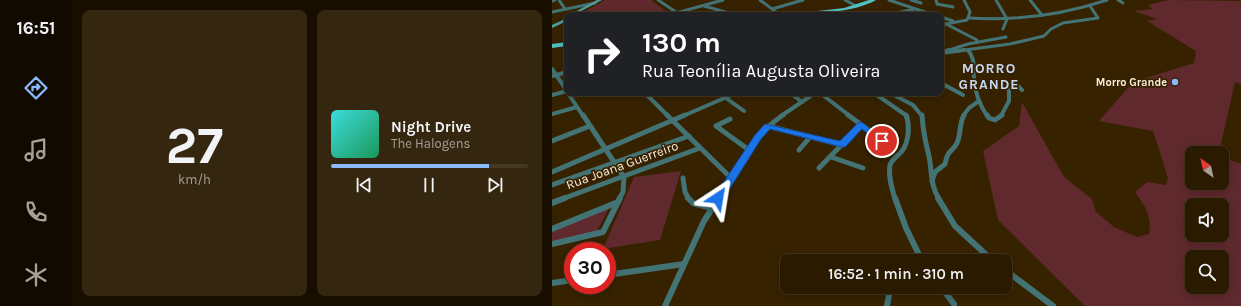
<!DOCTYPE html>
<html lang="pt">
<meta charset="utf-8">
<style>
body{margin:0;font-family:Karla,sans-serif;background:#35270f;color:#f1f3f6;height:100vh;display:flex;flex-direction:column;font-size:15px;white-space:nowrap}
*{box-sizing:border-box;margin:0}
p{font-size:13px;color:#a5a199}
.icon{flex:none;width:22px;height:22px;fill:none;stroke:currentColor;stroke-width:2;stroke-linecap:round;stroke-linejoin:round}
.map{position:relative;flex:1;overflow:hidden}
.details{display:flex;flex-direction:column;gap:10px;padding:10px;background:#170e00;width:480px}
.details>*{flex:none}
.top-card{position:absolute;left:12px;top:12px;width:380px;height:84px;border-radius:8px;box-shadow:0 2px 10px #0003,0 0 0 1px #453822;background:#202124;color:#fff;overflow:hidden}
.needle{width:26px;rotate:326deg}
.fabs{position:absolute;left:633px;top:146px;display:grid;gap:8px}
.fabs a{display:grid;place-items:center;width:44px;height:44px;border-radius:8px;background:#291a00;box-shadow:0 2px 10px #0003,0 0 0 1px #453822;font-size:20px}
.speed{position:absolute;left:12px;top:242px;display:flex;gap:8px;font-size:20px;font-weight:700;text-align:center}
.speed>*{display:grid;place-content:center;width:52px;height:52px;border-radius:50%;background:#291a00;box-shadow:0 2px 10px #0003,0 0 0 1px #453822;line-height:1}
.speed .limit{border:6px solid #d22;background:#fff;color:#111}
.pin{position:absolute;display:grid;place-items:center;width:34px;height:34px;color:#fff;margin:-17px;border:2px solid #fff;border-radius:50%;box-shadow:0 1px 4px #0007}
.me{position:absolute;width:44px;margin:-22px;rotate:33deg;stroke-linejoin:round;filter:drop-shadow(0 0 3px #0008)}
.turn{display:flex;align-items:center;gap:14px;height:84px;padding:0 12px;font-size:18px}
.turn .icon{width:52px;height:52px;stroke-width:2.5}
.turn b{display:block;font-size:28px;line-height:34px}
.details .widget{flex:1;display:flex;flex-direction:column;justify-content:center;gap:6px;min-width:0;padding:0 14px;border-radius:8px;background:#35270f}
.details .dial{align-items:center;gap:0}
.dial b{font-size:52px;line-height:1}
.song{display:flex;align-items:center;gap:12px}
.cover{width:48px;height:48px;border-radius:6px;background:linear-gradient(135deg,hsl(180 70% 55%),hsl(150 70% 35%))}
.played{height:4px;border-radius:2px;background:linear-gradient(90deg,#8bbafc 80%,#453822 80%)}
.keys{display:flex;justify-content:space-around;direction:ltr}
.details .tiles{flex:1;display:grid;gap:10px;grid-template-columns:repeat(2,1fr)}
.trip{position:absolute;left:228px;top:254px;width:232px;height:40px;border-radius:8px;background:#291a00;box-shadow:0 2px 10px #0003,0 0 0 1px #453822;font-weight:600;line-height:40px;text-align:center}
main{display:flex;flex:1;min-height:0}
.dock{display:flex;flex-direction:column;width:72px;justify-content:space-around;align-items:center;background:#100a00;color:#a5a199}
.dock .icon{width:28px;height:28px}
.dock .active{color:#8bbafc}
.dock b{font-size:18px;color:#f1f3f6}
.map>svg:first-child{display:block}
.green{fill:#60292d;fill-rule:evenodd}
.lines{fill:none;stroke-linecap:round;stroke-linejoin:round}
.minor-far3{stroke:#437374;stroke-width:3}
.minor-far2{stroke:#437374;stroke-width:4}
.minor-far1{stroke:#437374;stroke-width:5}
.minor{stroke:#437374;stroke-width:6}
.secondary{fill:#4d9ea0;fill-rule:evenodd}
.primary{fill:#52c0c2;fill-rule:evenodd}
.route{fill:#1a73e8;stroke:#114b97}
.poi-dot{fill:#8bbafc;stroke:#372200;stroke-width:1.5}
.labels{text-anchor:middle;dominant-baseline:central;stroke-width:3.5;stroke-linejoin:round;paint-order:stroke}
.far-poi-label{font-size:11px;font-weight:bold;fill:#fceeda;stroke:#372200;text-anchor:end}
.street-label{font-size:13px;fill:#fceeda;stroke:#372200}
.far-district-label{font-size:14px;font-weight:bold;letter-spacing:1px;fill:#c7d9f3;stroke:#372200}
</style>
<main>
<nav class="dock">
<b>16:51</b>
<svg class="icon active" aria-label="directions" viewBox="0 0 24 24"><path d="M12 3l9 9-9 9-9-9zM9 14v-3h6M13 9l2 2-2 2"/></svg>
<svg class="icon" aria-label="music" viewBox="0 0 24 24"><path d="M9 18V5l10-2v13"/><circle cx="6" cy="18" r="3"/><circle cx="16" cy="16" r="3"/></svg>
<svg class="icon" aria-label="phone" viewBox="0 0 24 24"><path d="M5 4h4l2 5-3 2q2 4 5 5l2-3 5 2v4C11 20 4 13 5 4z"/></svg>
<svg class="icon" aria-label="climate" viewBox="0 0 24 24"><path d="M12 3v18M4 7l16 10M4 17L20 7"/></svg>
</nav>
<section class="details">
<div class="tiles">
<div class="widget dial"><b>27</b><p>km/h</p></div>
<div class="widget">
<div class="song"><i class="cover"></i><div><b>Night Drive</b><p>The Halogens</p></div></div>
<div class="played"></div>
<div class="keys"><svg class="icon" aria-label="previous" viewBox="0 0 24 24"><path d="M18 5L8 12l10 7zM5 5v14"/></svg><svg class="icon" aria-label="pause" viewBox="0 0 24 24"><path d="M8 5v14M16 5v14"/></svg><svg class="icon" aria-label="next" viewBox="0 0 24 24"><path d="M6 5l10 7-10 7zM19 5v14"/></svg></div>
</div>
</div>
</section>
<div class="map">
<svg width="689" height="306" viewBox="0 0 689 306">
<rect width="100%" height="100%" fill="#372200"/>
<!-- green -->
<g class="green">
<path d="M53,0H99L119,15H26Z"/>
<path d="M617,0L689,1V84L683,82L667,153H640V183H670V157L689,164V306H533L446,220L431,151L467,126L470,102L512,177L540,199L544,212L562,227L585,237L597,234C600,216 593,206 583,192L595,182L614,185L616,178L601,131L547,121L581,82L642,63L644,51L595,21L605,19L582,11L601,9L596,5ZM640,205H670V235H640ZM640,257H670V287H640Z"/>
<path d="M129,171L108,240L51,249L82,177Z"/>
<path d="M57,208L45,231L0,242V232Z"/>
</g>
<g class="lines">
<!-- minor-far3 -->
<g class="minor-far3">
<path d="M7,0L13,9"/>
<path d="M106,0L127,14"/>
<path d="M208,0L228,15"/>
<path d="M293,0L304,6"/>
<path d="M337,0L382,15"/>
<path d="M359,0L369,3"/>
<path d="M384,0L385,4L401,7"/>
<path d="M444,0L455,19L451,29"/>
<path d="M478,0L490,15"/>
<path d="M566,0L571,3"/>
<path d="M0,1L3,0"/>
<path d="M152,6L184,15"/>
<path d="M220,9L251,0"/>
<path d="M0,12L43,3"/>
<path d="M124,13L171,0"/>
<path d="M335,15L363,9"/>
<path d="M389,17L401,21"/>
<path d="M417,18C465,21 510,15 555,0"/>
<path d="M394,24L425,40"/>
<path d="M389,25L415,20L418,12L412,0"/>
<path d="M394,51L416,44L454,37"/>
<path d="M405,51L458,44L492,36L499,29L511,23L546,18L538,6"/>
</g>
<!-- minor-far2 -->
<g class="minor-far2">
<path d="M416,50C424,60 421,68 422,80C423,93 428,105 435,116"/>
<path d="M394,51L397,50"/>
<path d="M389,53L412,50"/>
<path d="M0,69L15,91"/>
<path d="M0,76L15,72"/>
<path d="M389,83L411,95"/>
<path d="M16,93L31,116"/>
<path d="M93,93L116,116"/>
<path d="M167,93L192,111"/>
<path d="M238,93L250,102"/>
<path d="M268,93L298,116"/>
<path d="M322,93L355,116"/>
<path d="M338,93L361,105L370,116"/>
<path d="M0,95L15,91"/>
<path d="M0,114L25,107"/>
<path d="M131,116L184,93"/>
<path d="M229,116L263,93"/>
<path d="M411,116L417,108L427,101"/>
<path d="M449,116L457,101V85H465L470,90"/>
</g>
<!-- minor-far1 -->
<g class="minor-far1">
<path d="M31,115L72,177L71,192L67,199"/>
<path d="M115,115L179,178"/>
<path d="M296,115L336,144"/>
<path d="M370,115C371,130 373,141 377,156C380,171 378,185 387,199"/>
<path d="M435,115L437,118L443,120L450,115"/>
<path d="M178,119L164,126L197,150"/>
<path d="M216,126L290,145"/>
<path d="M0,141L38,126"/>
<path d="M247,150L258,137"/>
<path d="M279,157L311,168"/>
<path d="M267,168L309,125"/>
<path d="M0,172L133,115"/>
<path d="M131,178L133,192L137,199"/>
<path d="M380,181L383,172L393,164C396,148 401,152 405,143C409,134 407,124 412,115"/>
<path d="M0,185L137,136"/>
<path d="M10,199L148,148"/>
<path d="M166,199C185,170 201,135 231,115"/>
<path d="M343,199C340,189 336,176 338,165C340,159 346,156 350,151C357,142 358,125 354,115"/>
</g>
<!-- minor -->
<g class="minor">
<path d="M136,198L141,203L159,208"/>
<path d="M343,198L354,228L370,261"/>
<path d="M386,198L403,226L441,261"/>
<path d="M0,203L13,198"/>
<path d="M0,229L66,202"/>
<path d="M0,244L51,232L68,198"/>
<path d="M453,270L501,306"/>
<path d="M55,275L132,264"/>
<path d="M0,283L21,280"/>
<path d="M389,287L402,304"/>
<path d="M113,306L152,221L167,198"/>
<path d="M335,306L337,295"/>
</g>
<!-- secondary -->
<g class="secondary">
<path d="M45,0H50L22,15H17Z"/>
<path d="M15,18V21L0,28V25Z"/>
</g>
<!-- primary -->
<g class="primary">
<path d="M317,0H324C304,12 260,15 237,15L239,14L292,8Z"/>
<path d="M15,42V46L0,48V44Z"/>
</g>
</g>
<!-- route -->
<path class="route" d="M309,122L333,139V143H327L310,129L293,147H290L218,129L209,139L170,201L166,202L161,198L203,135L213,124L288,141L306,123Z"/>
<!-- markers -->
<circle class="poi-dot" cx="623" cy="82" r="4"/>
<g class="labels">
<!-- far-poi labels -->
<g class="far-poi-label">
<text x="615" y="82">Morro Grande</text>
</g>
<!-- street labels -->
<g class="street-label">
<text transform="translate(70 165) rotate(-20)">Rua Joana Guerreiro</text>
</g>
<!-- far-district labels -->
<g class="far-district-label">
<text x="437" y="68">MORRO<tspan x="437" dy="16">GRANDE</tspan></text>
</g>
</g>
</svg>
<div class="fabs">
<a><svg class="needle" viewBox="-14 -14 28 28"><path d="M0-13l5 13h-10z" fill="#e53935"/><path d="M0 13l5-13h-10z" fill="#a5a199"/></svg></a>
<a><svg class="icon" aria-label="sound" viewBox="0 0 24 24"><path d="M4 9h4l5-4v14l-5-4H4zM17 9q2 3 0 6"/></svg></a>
<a><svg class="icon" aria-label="search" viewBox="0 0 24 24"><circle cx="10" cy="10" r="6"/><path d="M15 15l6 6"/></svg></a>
</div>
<div class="speed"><div class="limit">30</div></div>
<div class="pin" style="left:330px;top:141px;background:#d93025"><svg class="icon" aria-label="arrive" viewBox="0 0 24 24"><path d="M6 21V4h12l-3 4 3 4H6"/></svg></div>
<svg class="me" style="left:166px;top:198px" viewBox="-20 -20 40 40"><path d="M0-17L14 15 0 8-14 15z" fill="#1a73e8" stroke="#fff" stroke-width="4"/></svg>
<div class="trip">16:52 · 1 min · 310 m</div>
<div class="top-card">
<div class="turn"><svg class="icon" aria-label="right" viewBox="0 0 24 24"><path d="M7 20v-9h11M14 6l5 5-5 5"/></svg><div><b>130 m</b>Rua Teonília Augusta Oliveira</div></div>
</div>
</div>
</main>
